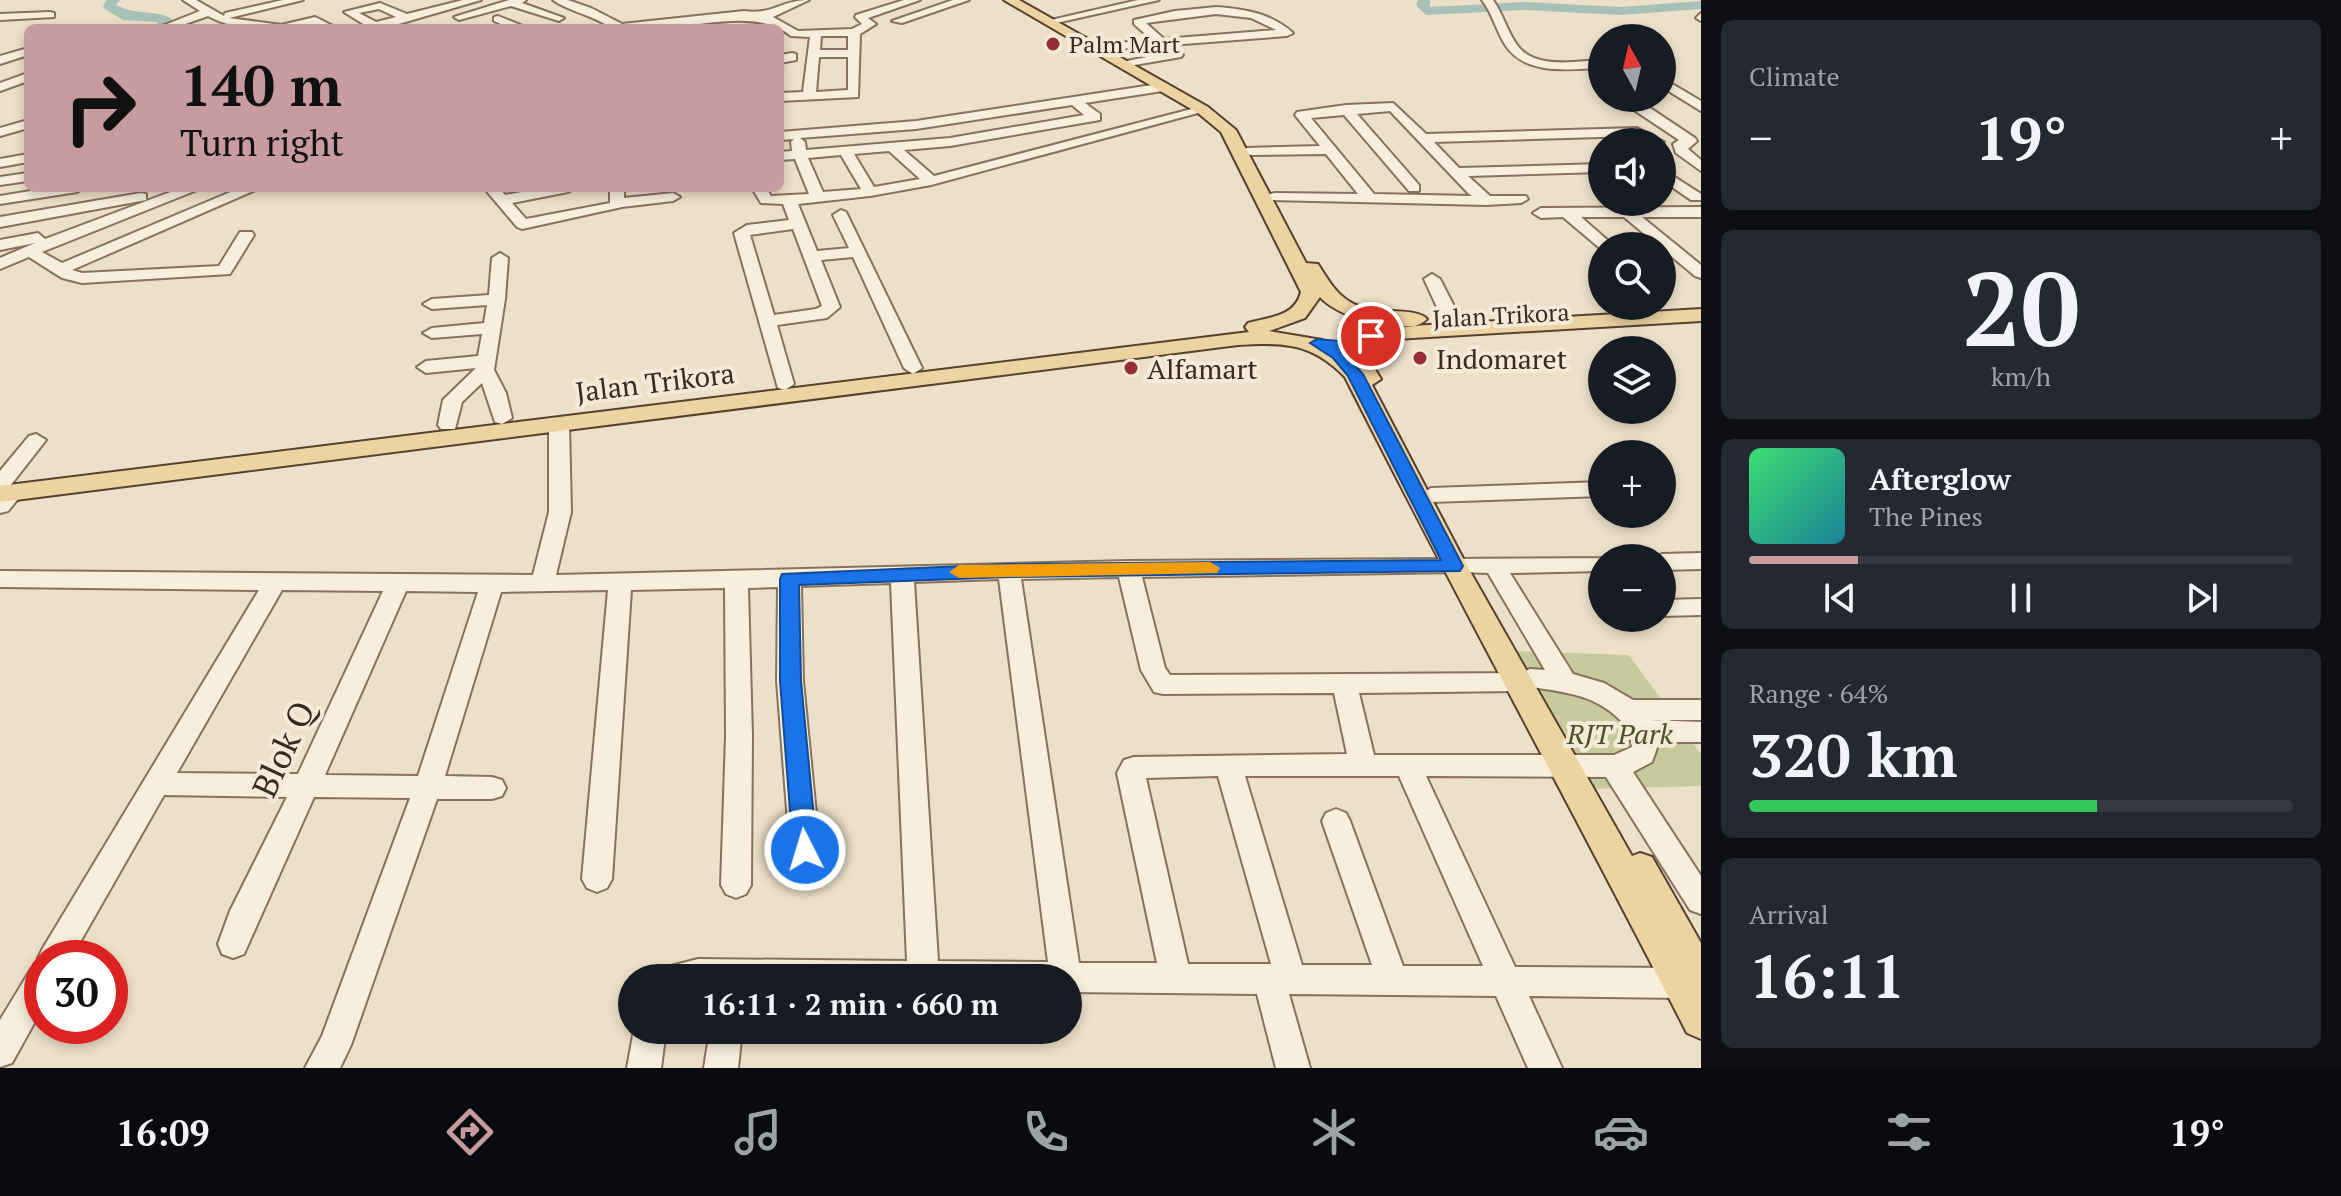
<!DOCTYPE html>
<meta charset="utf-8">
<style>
body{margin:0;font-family:"PT Serif",serif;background:#242831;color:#f1f3f6;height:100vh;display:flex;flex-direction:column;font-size:30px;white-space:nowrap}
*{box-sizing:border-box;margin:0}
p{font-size:26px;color:#9ea1a6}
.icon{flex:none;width:44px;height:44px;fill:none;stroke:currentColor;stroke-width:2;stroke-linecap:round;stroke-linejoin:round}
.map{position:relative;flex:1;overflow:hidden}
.side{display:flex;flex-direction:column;gap:20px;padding:20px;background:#0d0f14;width:640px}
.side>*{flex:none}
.top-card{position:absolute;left:24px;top:24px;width:760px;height:168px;border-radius:12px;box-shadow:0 4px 12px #0003;background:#c79b9f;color:#111;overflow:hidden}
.needle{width:52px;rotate:352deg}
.controls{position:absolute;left:1588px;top:24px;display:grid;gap:16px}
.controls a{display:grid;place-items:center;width:88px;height:88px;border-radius:50%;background:#171b24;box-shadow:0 4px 12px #0003;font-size:40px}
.speed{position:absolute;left:24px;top:940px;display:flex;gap:16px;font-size:40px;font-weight:700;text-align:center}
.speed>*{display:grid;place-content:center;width:104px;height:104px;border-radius:50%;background:#171b24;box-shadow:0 4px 12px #0003;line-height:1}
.speed .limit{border:12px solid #d22;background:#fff;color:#111}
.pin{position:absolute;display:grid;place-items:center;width:68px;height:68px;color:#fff;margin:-34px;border:4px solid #fff;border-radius:50%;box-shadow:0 2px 8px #0007}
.me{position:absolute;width:88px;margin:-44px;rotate:355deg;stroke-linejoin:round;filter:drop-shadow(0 0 6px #0008)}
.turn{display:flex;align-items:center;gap:28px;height:168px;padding:0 24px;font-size:36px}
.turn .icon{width:104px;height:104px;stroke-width:2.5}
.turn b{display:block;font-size:56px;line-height:68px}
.big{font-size:60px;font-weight:800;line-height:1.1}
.side .widget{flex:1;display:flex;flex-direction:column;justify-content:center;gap:12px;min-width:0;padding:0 28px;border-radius:12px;background:#242831}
.side .dial{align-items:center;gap:0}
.dial b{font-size:104px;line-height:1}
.song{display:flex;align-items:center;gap:24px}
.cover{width:96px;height:96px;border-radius:12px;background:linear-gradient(135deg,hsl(140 70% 55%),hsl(190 70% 35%))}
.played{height:8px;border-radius:4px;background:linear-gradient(90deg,#c79b9f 20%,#363941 20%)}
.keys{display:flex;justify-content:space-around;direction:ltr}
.heat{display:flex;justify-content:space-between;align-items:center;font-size:44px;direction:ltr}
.charge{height:12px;border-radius:6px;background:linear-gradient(90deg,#34c759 64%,#363941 0)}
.trip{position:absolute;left:618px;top:964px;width:464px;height:80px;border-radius:40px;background:#171b24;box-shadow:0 4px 12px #0003;font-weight:800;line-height:80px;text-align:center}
.menu{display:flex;height:128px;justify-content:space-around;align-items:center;background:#090b0e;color:#9ea1a6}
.menu .icon{width:56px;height:56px}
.menu .active{color:#c79b9f}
.menu b{font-size:36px;color:#f1f3f6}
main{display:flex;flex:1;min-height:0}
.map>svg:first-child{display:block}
.green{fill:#c7ca9c}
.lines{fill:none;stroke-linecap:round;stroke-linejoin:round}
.stream{stroke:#6f8f86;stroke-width:3}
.river{fill:#a8c1b8;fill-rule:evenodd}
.minor-casing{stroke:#88725d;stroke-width:4}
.major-casing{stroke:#564131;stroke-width:4}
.minor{fill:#f7eedb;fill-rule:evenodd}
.major{fill:#edd2a2;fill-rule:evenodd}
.route{fill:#1a73e8;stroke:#114b97;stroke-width:2}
.slow{fill:#f59e0b}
.poi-dot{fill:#943035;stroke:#f4ead7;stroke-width:3}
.labels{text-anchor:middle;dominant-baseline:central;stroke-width:8;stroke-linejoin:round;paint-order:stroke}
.far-poi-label{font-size:24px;fill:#392b20;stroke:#f4ead7;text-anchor:start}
.far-street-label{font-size:24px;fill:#392b20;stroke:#f4ead7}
.poi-label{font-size:28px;fill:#392b20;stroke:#f4ead7;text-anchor:start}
.street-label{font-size:28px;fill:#392b20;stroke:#f4ead7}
.park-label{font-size:28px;font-style:italic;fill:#4b5428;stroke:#f4ead7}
.near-street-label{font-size:34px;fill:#392b20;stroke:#f4ead7}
</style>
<main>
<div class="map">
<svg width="1701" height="1068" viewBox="0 0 1701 1068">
<rect width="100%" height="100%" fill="#ece0c8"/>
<!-- green -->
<path class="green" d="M1512,651L1629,655L1701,754V786L1590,789Z"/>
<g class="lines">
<!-- stream -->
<path class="stream" d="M1687,322L1701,321"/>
<!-- river -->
<g class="river">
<path d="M107,0H120L116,5C136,16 157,9 172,19L169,28H155L158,22L123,20L105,9L103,6Z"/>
<path d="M1418,0H1430V7L1525,2L1621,7L1701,1V9L1621,15L1525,10L1426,15L1416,5Z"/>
</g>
<!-- minor casing -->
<g class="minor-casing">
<g id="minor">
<path d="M183,0H196L224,16L225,13L283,0H303L229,18L281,25L315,17L337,28H322L314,24C280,32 239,33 208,16L174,28H157L200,11Z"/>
<path d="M463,0H481L385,28H359L365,25L344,12L380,3L407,14ZM379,9L396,17L376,22L359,13Z"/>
<path d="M509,0H526L522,3L564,18L559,21L511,6L459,20L454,17Z"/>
<path d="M553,0H568L591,8L622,24L744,11C774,15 781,0 809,0L773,17L798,31L852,29L862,24L855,17L856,15L904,0H920L868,18L876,24L860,34L858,97L780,101V93L803,92L810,37L791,36C747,0 665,41 612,28C608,27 606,24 603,23C587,14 567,10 553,0ZM821,36H848V50H820ZM819,57H848V90L816,92Z"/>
<path d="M953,0H969L902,23L892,21Z"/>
<path d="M1138,0H1159L1056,23L1051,20Z"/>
<path d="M1482,0H1493C1503,14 1507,31 1517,45C1535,70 1576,61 1602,60V68C1571,69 1526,76 1506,46C1496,31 1493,14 1482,0Z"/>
<path d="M1216,7C1244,9 1271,13 1293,33L1287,36L1105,50L1099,47L1105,44L1152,40L1134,24V20L1175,11ZM1216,14L1251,18L1276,30L1164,39L1146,23Z"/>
<path d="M50,12L54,13V17L0,20V14Z"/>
<path d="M1701,13V21L1696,18Z"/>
<path d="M498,16L523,26L525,28H510L494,21V17Z"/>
<path d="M28,48V55L0,64V56Z"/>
<path d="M1177,51L1183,55L1181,57L1123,67L1117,63Z"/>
<path d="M792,53L796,54V60L780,63V55Z"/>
<path d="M28,73V81L0,91V83Z"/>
<path d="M1662,78L1701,101V111L1662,87Z"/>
<path d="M1165,83L1171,87L1169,90L1085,103L1100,114V120L950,146L904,150L934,176L1203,106L1209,110L931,185L870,196L798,204L817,251L849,248L833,215L841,210L846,212L922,368L913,374L904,368L853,257L821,260L840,307L827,318L777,325L794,384L785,390L778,388L734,233L747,225L789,220L783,204L761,203L752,188H766L771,196L809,194L795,159L780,160V152L792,151L791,142L794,139L780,140V132L916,121ZM1072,105L1084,115L950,138L806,150L805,142L800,138L916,129ZM889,151L920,179L874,187L854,154ZM841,155L861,189L823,192L808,158ZM793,229L822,306L816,309L774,315L750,235Z"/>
<path d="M1393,103L1426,134L1637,128L1664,142L1662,145V142H1646L1635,136L1434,142L1459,168L1602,164V172L1468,176L1490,196H1526L1528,199L1521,203L1487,205L1270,200V194L1275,193L1358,194L1326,154L1251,155L1246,154V148L1320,146L1295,115L1297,112L1346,105ZM1390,111L1469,194L1472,196L1374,194L1311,118L1344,115L1409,191H1419V185L1357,114Z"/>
<path d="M1634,104H1644L1695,138L1697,141L1688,149L1701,160V171L1676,153L1673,144L1679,140L1634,110Z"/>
<path d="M28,120V128L0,136V128Z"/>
<path d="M28,154V162L0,167V159Z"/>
<path d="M1662,169L1701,194V200H1691L1662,180Z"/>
<path d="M28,173V181L0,185V177Z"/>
<path d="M49,188H84L77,192L0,204V196Z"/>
<path d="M181,188H202L42,252L62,263L240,188H260L72,270L82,273L219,266L240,232H252L254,235L230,274L82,283L62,278L29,257L0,269V258L35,243L0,250V240L38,233L45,239Z"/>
<path d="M484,188H499L505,195L544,188H575L568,192L512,203L526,219L610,203V188H624V198L673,193L680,197L673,201L622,207L522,229L517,227Z"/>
<path d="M141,193L146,194V200L0,227V217Z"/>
<path d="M1701,207V217H1642L1701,265V278L1695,276L1624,217H1581L1614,246H1602V250L1563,217L1541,218L1533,213L1541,208Z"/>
<path d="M500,253L508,258L505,299L494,370L506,393L512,418L502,424L495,422L482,383L462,402L455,429H441L438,425L443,400L476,368L426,373L417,367L426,361L478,356L482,334L432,338L423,333L432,328L484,323L487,305L432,309L423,304L432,299L489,295L492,258Z"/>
<path d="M1432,274L1440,279L1460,318L1457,322L1451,323L1442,318L1424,279Z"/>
<path d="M559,418L569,424L571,512L556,575L1128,561L1610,558H1602V571L1510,573L1573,674L1604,683L1633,700H1701V720H1650L1701,722V742H1659L1652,762L1633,772L1701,876V914L1690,910L1606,777L1426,776L1515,967L1680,968L1691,972L1696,983L1691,994L1680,998L1529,996L1562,1068H1528L1496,996L1289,994L1310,1068H1276L1257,994L1068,992V978H658L663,968L698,959L907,961L891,583L801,586L803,681L822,875L817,884L807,888L797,884L792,875L777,681L778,587L748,588L752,736L751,885L746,894L736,898L726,894L721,885L726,736L725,588L631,590L612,879L607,888L597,892L587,888L582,879L608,590L501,592L445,776L492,777L502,780L506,788L502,796L492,799H437L351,1045L340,1068H305L322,1036L410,798L314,797L244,954L233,958L222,954L218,944L230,911L287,797L164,795L71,958H42V1009L12,1063L0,1067V1020L31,969L41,964L38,958L43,948L259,590L0,587V571L533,575L549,512V424ZM1460,572L1488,573L1545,670L1530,669L1520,673L1170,675L1165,668L1142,577ZM1119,577L1141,670L1154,692L1163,694L1334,693L1347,754L1134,757L1124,760L1117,773L1157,963H1079L1021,579ZM999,579L1048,962L938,961L914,582ZM282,590L383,591L298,774L177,773ZM406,591L478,592L418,776L325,775ZM1527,686C1571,694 1597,693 1629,729L1632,747L1614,755H1374L1359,693L1517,691ZM1218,776L1271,964H1188L1146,778ZM1245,776H1399L1483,966H1403L1350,821L1346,813L1336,809L1326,813L1322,821L1372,965H1302Z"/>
<path d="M36,434L46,440L10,486L0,487V471L29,436Z"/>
<path d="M1602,482V496L1431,502L1420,495L1431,488Z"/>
<path d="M12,486L23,493L8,511L0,513V493Z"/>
<path d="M1701,553V569L1662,570V558H1653L1662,554Z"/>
<path d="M1701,599V615L1662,616V600Z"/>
<path d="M634,1030H666L661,1068H627Z"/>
<path d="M710,1030H742L738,1068H704Z"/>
</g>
</g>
<!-- major casing -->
<g class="major-casing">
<path id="major" d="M1004,0H1019L1208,107L1236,130L1306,263L1318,264C1327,278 1335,293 1350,302C1371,316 1416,306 1427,319C1408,340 1337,317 1320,297L1305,318L1269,331L1322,340L1349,356C1351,333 1377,331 1395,327L1701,309V321L1396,339L1371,349L1370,361L1381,379L1372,385L1467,566L1632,856L1640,853L1652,857L1701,943V1039L1687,1033C1575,814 1456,597 1345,377C1312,343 1284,342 1238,345L0,502V486L1249,332L1245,327L1248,323C1269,317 1295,317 1301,292L1221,132L1198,113Z"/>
</g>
<!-- minor -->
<use href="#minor" class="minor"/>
<!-- major -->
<use href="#major" class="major"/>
</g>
<!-- route -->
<path class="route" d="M1371,332L1378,336C1369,348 1356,352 1341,350L1363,374L1463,566L1460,571L1009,577L799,585L801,681L817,850L813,857L805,860L796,857L793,850L780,681V579L782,574L1009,564L1441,560L1348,376L1333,358L1310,343L1317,339L1350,342Z"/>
<!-- slow -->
<path class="slow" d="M1210,562L1220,568L1217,573L959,578L949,572L959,565Z"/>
<!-- markers -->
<g class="poi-dot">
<circle cx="1053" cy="44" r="8"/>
<circle cx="1420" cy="358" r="8"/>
<circle cx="1131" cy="368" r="8"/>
</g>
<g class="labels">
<!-- far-poi labels -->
<g class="far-poi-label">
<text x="1069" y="44">Palm Mart</text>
</g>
<!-- far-street labels -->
<g class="far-street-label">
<text transform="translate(1501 315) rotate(-3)">Jalan Trikora</text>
</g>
<!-- poi labels -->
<g class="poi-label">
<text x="1436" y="358">Indomaret</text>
<text x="1147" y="368">Alfamart</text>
</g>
<!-- street labels -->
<g class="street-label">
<text transform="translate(655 382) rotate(-7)">Jalan Trikora</text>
</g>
<!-- park labels -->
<g class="park-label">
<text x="1620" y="733">RJT Park</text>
</g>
<!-- near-street labels -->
<g class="near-street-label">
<text transform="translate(283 749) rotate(-65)">Blok Q</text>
</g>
</g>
</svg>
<div class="controls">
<a><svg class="needle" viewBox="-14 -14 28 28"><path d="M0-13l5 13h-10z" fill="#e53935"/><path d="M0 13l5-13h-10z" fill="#9ea1a6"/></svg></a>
<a><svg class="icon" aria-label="sound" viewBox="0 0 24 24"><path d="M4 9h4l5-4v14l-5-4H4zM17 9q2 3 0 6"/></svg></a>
<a><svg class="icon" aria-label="search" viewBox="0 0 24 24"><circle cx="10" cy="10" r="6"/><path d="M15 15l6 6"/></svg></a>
<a><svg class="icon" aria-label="layers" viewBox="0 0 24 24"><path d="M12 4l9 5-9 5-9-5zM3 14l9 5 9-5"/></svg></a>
<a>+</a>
<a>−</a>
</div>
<div class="speed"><div class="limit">30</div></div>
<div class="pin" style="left:1371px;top:336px;background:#d93025"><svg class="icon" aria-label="arrive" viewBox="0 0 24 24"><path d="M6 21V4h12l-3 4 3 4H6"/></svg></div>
<svg class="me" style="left:805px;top:850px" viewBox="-20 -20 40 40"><circle r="17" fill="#1a73e8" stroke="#fff" stroke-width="3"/><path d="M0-11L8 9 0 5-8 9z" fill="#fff"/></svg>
<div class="trip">16:11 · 2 min · 660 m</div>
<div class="top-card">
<div class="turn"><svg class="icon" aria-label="right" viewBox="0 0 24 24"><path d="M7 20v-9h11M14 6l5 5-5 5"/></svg><div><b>140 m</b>Turn right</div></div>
</div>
</div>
<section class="side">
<div class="widget"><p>Climate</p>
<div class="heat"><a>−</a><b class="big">19°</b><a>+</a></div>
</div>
<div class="widget dial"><b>20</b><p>km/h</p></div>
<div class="widget">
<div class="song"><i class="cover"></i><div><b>Afterglow</b><p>The Pines</p></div></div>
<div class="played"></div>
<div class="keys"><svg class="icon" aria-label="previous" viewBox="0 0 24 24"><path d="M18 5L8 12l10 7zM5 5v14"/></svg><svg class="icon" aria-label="pause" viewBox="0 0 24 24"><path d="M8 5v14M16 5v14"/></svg><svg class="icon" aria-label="next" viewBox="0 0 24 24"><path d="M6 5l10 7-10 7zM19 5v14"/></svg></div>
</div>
<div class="widget"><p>Range · 64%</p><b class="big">320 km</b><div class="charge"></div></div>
<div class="widget"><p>Arrival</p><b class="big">16:11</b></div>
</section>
</main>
<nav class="menu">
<b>16:09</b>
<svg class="icon active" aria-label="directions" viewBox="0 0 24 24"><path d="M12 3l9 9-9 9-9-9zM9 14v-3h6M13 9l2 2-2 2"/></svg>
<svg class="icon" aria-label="music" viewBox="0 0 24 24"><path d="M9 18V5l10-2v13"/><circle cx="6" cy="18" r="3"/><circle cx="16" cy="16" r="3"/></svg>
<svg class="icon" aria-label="phone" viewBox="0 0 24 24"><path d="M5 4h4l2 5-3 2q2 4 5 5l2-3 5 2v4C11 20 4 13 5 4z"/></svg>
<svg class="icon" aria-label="climate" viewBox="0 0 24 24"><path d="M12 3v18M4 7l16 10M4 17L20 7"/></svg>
<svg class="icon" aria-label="car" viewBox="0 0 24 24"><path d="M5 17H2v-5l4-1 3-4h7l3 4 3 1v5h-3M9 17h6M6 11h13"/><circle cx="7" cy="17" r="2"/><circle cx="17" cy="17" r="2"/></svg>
<svg class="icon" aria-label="filters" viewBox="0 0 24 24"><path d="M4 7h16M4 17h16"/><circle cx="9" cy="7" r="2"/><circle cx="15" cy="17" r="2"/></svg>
<b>19°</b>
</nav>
